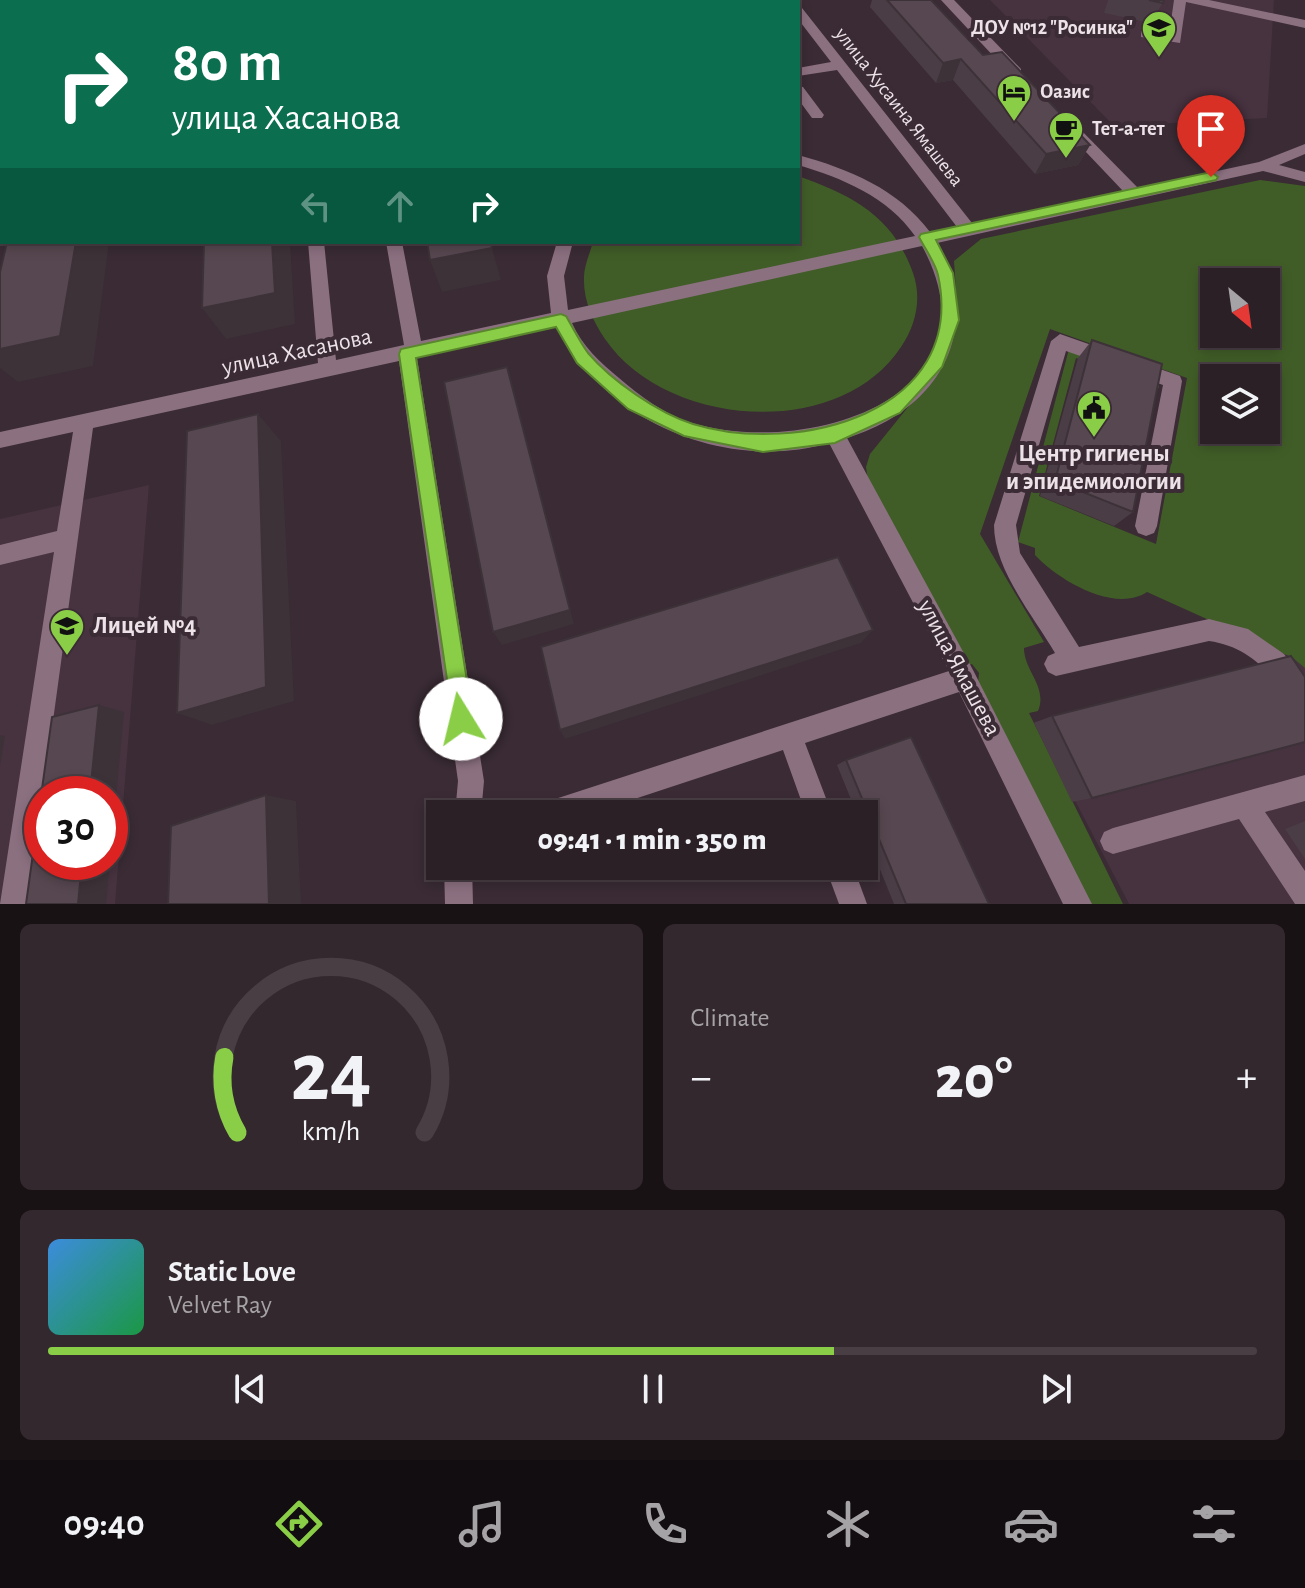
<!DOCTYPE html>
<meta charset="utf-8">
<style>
body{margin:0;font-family:"Alegreya Sans",sans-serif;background:#34282f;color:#f1f3f6;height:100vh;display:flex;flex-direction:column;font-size:30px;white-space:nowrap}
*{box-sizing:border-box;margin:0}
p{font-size:26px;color:#a6a3a7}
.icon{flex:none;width:44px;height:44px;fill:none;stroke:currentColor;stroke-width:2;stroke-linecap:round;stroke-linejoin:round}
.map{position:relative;height:904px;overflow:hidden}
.side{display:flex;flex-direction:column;gap:20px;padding:20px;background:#181215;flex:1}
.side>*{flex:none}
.guide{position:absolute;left:0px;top:0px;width:800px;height:244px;box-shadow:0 4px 12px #0003,0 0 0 2px #483e44;background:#0b6e4f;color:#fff;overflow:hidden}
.needle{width:52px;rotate:151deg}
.controls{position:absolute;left:1200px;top:268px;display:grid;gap:16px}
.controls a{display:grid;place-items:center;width:80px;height:80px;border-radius:0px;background:#2c2027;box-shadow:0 4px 12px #0003,0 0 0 2px #483e44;font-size:40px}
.speed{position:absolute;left:24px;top:776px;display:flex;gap:16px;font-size:40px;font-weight:700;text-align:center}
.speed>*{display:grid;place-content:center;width:104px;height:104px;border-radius:50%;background:#2c2027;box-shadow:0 4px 12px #0003,0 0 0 2px #483e44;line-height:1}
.speed .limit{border:12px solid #d22;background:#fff;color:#111}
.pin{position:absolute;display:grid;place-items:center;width:68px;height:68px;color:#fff;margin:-82px -34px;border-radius:50% 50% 50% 0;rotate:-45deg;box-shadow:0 0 8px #0007}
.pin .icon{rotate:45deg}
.me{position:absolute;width:88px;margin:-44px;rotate:351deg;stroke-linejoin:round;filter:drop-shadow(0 0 6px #0008)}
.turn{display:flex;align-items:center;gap:28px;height:168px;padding:0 40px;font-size:36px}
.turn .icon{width:104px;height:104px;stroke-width:2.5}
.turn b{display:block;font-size:56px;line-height:68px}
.lanes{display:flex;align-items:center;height:76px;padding:0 40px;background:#0003;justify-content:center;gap:40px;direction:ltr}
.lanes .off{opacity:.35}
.big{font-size:60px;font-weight:800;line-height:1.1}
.side .tile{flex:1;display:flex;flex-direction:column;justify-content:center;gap:12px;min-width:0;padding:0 28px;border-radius:12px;background:#34282f}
.side .dial{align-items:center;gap:0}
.dial svg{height:208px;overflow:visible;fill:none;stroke:#483e44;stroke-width:7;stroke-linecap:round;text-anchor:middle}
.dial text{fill:#f1f3f6;stroke:none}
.song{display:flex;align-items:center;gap:24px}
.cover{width:96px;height:96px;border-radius:12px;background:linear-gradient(135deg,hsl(210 70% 55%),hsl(140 70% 35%))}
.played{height:8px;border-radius:4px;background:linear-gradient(90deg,#8ace47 65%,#483e44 65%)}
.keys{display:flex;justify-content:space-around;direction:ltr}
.heat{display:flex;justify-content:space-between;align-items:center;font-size:44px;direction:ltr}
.side .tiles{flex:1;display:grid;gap:20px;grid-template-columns:1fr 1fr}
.tile:last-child{grid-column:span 2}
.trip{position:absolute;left:426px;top:800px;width:452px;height:80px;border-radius:0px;background:#2c2027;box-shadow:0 4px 12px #0003,0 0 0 2px #483e44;font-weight:800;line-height:80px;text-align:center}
.tabs{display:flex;height:128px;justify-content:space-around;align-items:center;background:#120d10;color:#a6a3a7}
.tabs .icon{width:56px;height:56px}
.tabs .on{color:#8ace47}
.tabs b{font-size:36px;color:#f1f3f6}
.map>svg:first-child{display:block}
.built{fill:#47323f;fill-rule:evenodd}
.green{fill:#405d27;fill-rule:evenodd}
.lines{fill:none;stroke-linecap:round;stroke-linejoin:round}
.minor{fill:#8b7080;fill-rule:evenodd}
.wall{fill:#4b3d45}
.shaded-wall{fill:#3d3238}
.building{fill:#574750;stroke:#3d3238;stroke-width:2}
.route{fill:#8ace47;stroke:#5a862e;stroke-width:2}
.labels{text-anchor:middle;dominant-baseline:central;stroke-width:8;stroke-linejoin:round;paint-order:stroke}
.far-poi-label{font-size:20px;font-weight:bold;fill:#ece2e7;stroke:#3a2b34;text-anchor:start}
.far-street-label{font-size:20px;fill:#ece2e7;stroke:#3a2b34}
.street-label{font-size:24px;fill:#ece2e7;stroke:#3a2b34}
.poi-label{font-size:24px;font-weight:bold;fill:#ece2e7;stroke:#3a2b34}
</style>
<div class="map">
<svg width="1305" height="904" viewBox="0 0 1305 904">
<rect width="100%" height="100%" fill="#3a2b34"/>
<!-- built -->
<g class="built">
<path d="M990,0H1274L1267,118L1114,126Z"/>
<path d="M149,485L115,904H0V519ZM42,794H110V862H42Z"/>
<path d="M1305,651V904H1129L1034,722Z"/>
</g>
<!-- green -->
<g class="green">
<path d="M798,176C852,195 893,216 913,273C922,298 916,325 901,347C839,441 666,428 605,339C593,321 583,300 584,277C584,266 590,253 593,242H798Z"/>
<path d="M1260,180L1305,186V668L1293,658L1147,592C1114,614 1057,579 1035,555V548L1018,542L1069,349L1159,382V388L1076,358L1039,496L1156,544L1187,378L1050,329L980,534L1044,642L1024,648C1024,671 1048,687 1038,711L1029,713L1123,904H1082L977,695L979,673L972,664L960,668L870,493L866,467L870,454L938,370L958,320L954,261L981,239ZM1214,282H1266V334H1214ZM1214,378H1266V430H1214Z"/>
</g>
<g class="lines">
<!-- minor -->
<g class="minor">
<path d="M95,0H113L94,2Z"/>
<path d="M520,0H532L533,2H521Z"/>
<path d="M674,0H686L687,2H675Z"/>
<path d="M941,0H954L1021,69V75H1011Z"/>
<path d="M1174,0H1209L1305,20V28L1186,2L1180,43L1141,37V31L1169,35Z"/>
<path d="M798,7L802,8L972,223L1123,191L1067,132V126H1077L1138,188L1259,162L1305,144V154L1279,165L1305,172V182L1263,171L937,243C985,331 939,410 847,438L973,670L1092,904H1063L959,692L805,743L832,814H806L783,750L589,814H536L540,805L549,801L949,671L829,443C726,473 604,421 556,326L417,358L484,781L481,814H455L458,781L399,361L93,428L28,904H0L54,552L0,565V545L57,531L73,432L0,448V432L318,363L308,242H324L336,360L404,345L386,242H402L421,341L551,313L547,276L557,242H573L564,276L568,310L915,236C888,197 842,178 798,165V155C849,169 898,189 930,232L957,227L837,70L798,76V68L831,62L798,19ZM922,246C1005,398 805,457 692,423C665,415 640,396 619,378C600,362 582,346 572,323Z"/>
<rect x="0" y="28" width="2" height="8"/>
<path d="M0,73H2L0,88Z"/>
<path d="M798,86L803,87L824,115L822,118H812L798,99Z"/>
<rect x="0" y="175" width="2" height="10"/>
<path d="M1060,334L1180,376L1182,381L1157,526L1154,533L1146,536L1138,533L1135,526L1163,385L1066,351L1016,525L1020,553L1079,647L1209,619L1248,629L1284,654L1305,679V711L1296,708C1273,675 1251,647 1209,641L1056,676L1048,672L1044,664L1048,656L1055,653C1033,615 994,570 994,525L1051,341Z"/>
<path d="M1305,775V801L1265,812L1305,871V904H1295L1239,819L1113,854L1104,850L1100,841L1104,832L1113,828Z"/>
<path d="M444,866H472L473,904H445Z"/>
<path d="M825,866H853L867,904H839Z"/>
</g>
</g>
<!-- wall -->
<g class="wall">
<path d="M701,0H771L773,2H702Z"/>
<path d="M872,0H931L983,55L1090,145L1078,165L1035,174L953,80L936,83L870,7Z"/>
<path d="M1108,0H1164L1151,23L1104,13Z"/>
<path d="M1092,340L1133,512L1114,526L1040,496L1078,358Z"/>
<path d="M1052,716L1092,798L1072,802L1034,723Z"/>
<path d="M846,760L989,904H894L864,830V814H857L837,765Z"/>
<path d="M1305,821V859L1285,829Z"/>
</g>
<!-- shaded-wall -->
<g class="shaded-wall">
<path d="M961,59L953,80L936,83L943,63Z"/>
<path d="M1090,145L1078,165L1035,174L1046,154Z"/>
<path d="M76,242H109L93,366L18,382L0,368V349Z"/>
<path d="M272,242H290L295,324L226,339L202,308Z"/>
<path d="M492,248L501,280L442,292L430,260Z"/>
<path d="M513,389L574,624L502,645L493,632Z"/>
<path d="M258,414L281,441L294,701L212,725L177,713Z"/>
<path d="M873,630L861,643L565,739L560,730Z"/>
<path d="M99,705L124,712L106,904H78L82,862H110V794H90Z"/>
<path d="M0,735L5,736L0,766Z"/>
<path d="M266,795L296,801L301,904H269Z"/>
</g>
<!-- building -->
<g class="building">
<path d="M300,0H333L337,2H297Z"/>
<path d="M468,0H513L514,2H468Z"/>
<path d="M724,0H771L773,2H726Z"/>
<path d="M887,0H931L983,55L1002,52L1090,145L1046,154L961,59L943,63Z"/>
<path d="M1149,0H1164L1163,3Z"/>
<path d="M7,242H76L60,336L0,349V272Z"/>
<path d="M204,242H272L275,293L202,308Z"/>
<path d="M427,242H491L492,248L430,260Z"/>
<path d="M1092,340L1162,364L1133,512L1055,481Z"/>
<path d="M507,367L570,610L493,632L444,382Z"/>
<path d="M258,414L266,687L177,713L187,431Z"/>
<path d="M838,557L873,630L560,730L541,647Z"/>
<path d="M1291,656L1305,677V742L1092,798L1052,716Z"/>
<path d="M99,705L90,794H42V862H82L78,904H26L52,717Z"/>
<path d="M911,737L989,904H906L846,760Z"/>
<path d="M266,795L269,904H168L171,826Z"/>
</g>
<!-- route -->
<path class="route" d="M1211,172L1218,177L1216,180L936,240L953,273L959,320L942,367L900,413L835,443L763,452L684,436L628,409L577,363L556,327L416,358L473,719L469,727L461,730L454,727L399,354L401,349L561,314L566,316C573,328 580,342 588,353C612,381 658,413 693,424C797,456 968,413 938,275C935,262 925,249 919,237L921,234Z"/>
<!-- icons -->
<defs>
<g id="school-pin" transform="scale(1.8)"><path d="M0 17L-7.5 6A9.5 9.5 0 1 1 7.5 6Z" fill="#8ace47" stroke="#3a2b34"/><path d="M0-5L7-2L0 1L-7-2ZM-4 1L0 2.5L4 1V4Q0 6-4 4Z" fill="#111"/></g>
<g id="hotel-pin" transform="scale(1.8)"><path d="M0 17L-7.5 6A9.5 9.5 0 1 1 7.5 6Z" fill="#8ace47" stroke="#3a2b34"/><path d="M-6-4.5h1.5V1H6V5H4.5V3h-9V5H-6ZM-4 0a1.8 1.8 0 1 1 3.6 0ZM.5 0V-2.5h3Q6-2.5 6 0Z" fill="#111"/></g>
<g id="cafe-pin" transform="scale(1.8)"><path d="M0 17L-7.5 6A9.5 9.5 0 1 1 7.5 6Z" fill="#8ace47" stroke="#3a2b34"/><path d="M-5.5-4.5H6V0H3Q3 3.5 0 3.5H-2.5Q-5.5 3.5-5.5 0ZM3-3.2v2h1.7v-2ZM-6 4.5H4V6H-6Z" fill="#111"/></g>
<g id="civic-pin" transform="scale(1.8)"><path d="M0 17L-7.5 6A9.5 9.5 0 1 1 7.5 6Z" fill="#8ace47" stroke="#3a2b34"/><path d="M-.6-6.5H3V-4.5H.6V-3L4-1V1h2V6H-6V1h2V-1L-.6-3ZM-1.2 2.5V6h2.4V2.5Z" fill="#111"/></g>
</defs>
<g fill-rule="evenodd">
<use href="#school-pin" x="1159" y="28"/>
<use href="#hotel-pin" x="1014" y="92"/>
<use href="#cafe-pin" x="1066" y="129"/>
<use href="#civic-pin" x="1094" y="408"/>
<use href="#school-pin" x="67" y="626"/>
</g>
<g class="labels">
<!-- far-poi labels -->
<g class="far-poi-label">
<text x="1133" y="28" text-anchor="end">ДОУ №12 "Росинка"</text>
<text x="1040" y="92">Оазис</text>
<text x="1092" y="129">Тет-а-тет</text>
</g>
<!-- far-street labels -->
<g class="far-street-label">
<text transform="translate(899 107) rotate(52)">улица Хусаина Ямашева</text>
</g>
<!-- street labels -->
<g class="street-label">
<text transform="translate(297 352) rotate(-12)">улица Хасанова</text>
<text transform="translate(959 668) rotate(62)">улица Ямашева</text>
</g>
<!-- poi labels -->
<g class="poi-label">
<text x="1094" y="454">Центр гигиены<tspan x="1094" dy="28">и эпидемиологии</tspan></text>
<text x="93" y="626" text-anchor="start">Лицей №4</text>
</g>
</g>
</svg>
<div class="controls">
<a><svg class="needle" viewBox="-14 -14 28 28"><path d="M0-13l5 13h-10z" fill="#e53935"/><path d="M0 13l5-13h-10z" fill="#a6a3a7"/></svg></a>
<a><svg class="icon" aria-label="layers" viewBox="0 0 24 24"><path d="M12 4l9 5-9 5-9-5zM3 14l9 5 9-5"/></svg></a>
</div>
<div class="speed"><div class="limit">30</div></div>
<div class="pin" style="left:1211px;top:177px;background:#d93025"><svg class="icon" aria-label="arrive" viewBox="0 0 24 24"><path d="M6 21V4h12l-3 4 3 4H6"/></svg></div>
<svg class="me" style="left:461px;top:719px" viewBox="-20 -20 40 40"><circle r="19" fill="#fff"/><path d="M0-13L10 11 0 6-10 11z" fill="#8ace47"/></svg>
<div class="trip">09:41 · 1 min · 350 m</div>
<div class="guide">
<div class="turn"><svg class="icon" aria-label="right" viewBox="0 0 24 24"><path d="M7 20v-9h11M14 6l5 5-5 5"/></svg><div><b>80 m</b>улица Хасанова</div></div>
<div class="lanes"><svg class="icon off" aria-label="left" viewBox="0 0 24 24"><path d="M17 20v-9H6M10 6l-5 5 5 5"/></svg><svg class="icon off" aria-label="ahead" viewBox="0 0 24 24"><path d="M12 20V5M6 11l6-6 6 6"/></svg><svg class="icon" aria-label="right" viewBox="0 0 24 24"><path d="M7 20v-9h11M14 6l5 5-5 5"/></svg></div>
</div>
</div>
<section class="side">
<div class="tiles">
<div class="tile dial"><svg viewBox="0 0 100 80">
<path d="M14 69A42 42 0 1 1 86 69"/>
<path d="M14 69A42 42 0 0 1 9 40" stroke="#8ace47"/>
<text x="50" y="56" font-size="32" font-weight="700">24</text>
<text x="50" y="72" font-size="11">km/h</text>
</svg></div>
<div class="tile"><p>Climate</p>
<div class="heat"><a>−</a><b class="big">20°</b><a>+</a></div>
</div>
<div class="tile">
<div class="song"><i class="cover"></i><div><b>Static Love</b><p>Velvet Ray</p></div></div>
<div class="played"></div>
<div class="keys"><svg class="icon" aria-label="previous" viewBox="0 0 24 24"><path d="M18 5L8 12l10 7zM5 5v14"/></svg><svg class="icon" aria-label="pause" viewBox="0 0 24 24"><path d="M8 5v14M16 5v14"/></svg><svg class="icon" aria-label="next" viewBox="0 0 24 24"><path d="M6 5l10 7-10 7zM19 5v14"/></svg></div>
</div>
</div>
</section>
<nav class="tabs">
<b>09:40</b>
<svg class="icon on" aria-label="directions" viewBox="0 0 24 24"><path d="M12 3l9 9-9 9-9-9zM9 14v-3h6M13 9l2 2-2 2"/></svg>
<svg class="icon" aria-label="music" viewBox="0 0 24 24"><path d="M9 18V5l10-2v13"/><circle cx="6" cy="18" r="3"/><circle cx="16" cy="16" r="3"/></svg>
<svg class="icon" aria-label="phone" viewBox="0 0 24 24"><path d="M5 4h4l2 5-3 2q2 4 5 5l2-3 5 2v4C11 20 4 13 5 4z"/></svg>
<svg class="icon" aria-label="climate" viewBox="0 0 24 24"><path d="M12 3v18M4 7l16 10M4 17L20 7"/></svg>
<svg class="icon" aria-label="car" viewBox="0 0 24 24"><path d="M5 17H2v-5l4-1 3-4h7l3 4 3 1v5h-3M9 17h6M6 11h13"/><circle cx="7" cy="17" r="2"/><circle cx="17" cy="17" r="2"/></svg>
<svg class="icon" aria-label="filters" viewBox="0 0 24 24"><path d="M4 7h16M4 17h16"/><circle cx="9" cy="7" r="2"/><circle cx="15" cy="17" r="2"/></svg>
</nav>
